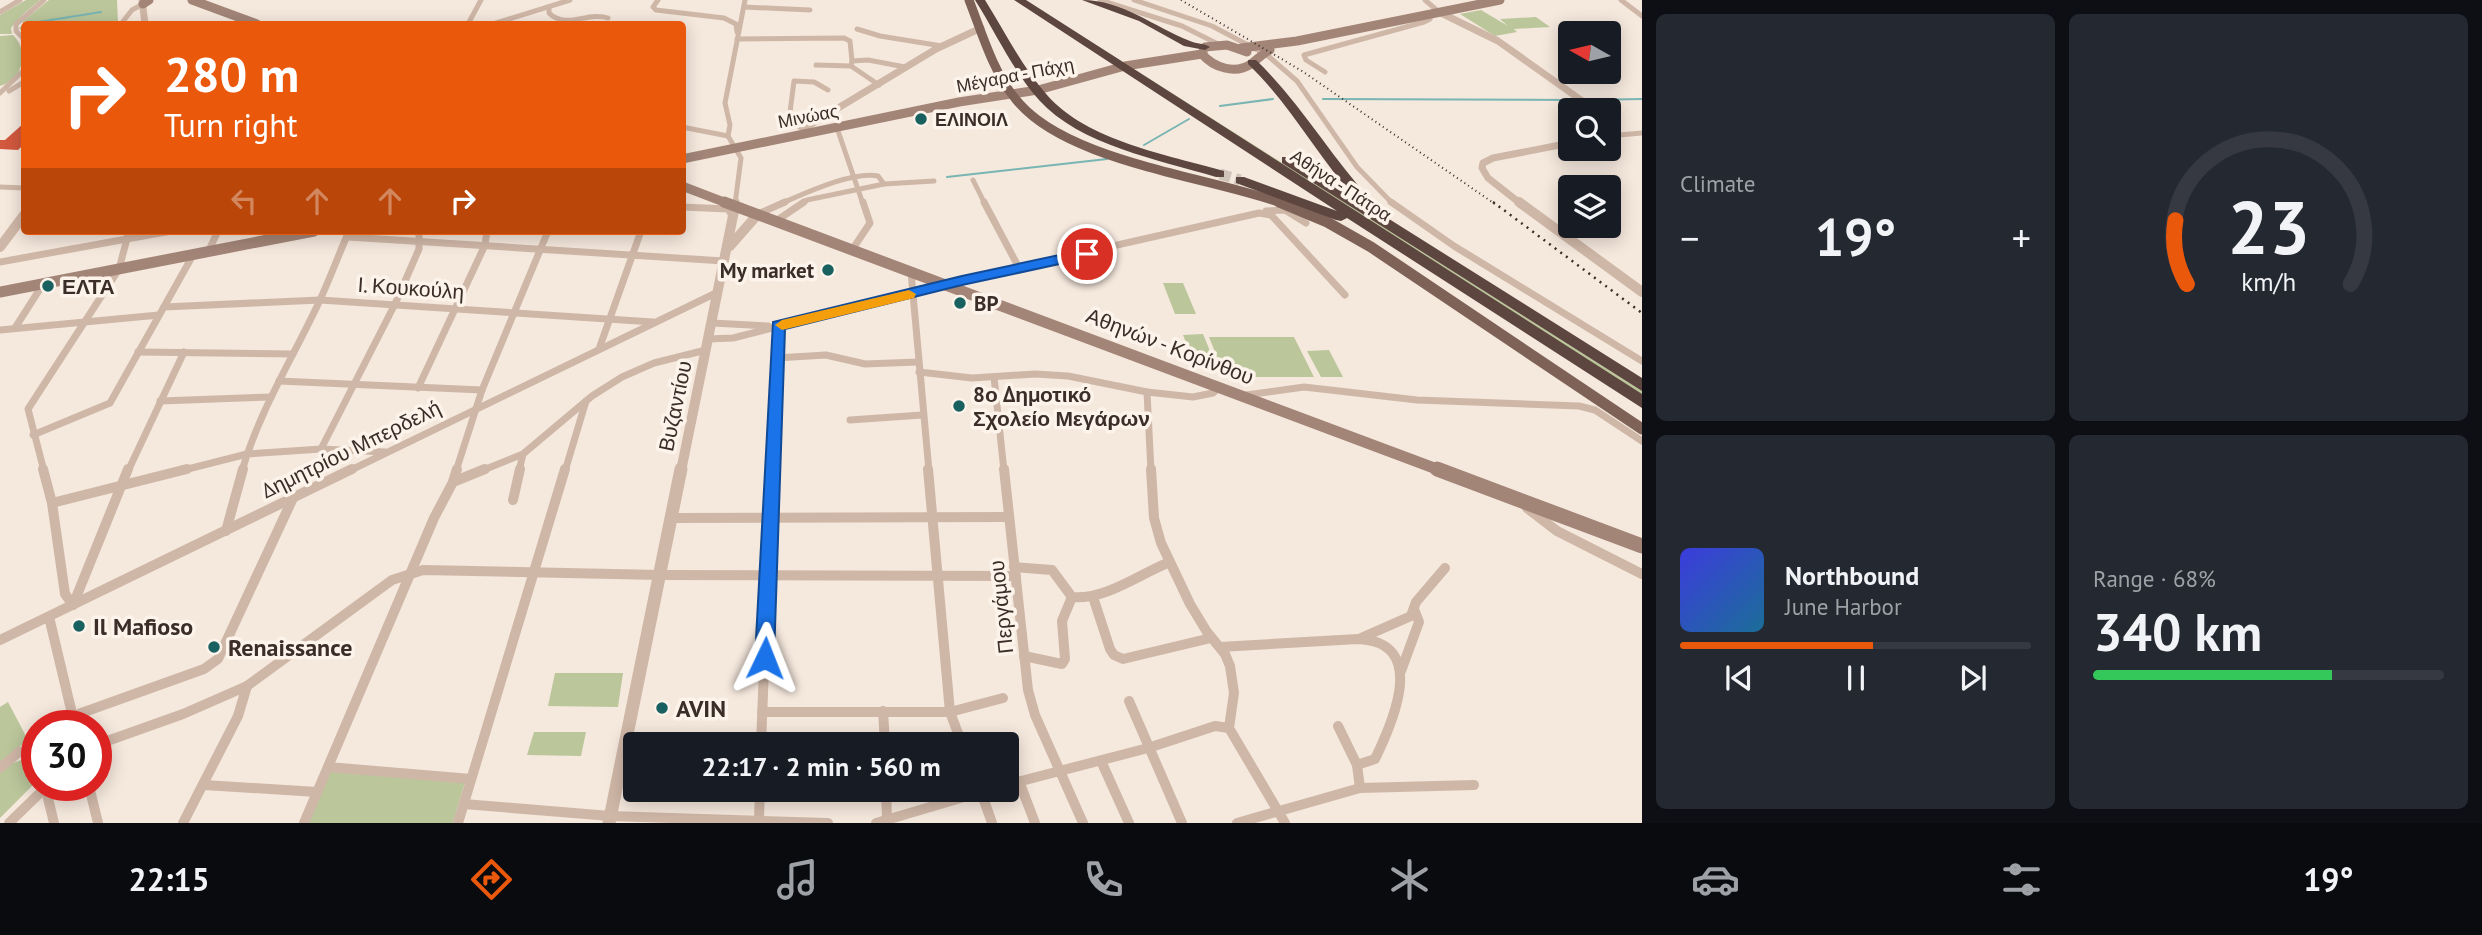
<!DOCTYPE html>
<meta charset="utf-8">
<style>
body{margin:0;font-family:"PT Sans",sans-serif;background:#242831;color:#f1f3f6;height:100vh;display:flex;flex-direction:column;font-size:26px;white-space:nowrap}
*{box-sizing:border-box;margin:0}
p{font-size:23px;color:#9ea1a6}
.icon{flex:none;width:38px;height:38px;fill:none;stroke:currentColor;stroke-width:2;stroke-linecap:round;stroke-linejoin:round}
.map{position:relative;flex:1;overflow:hidden}
.details{display:flex;flex-direction:column;gap:14px;padding:14px;background:#0d0f14;width:840px}
.details>*{flex:none}
.top-card{position:absolute;left:21px;top:21px;width:665px;height:214px;border-radius:7px;box-shadow:0 4px 18px #0003;background:#ea580c;color:#fff;overflow:hidden}
.needle{width:46px;rotate:278deg}
.controls{position:absolute;left:1558px;top:21px;display:grid;gap:14px}
.controls a{display:grid;place-items:center;width:63px;height:63px;border-radius:7px;background:#171b24;box-shadow:0 4px 18px #0003;font-size:35px}
.speed{position:absolute;left:21px;top:710px;display:flex;gap:14px;font-size:35px;font-weight:700;text-align:center}
.speed>*{display:grid;place-content:center;width:91px;height:91px;border-radius:50%;background:#171b24;box-shadow:0 4px 18px #0003;line-height:1}
.speed .limit{border:10px solid #d22;background:#fff;color:#111}
.pin{position:absolute;display:grid;place-items:center;width:60px;height:60px;color:#fff;margin:-30px;border:4px solid #fff;border-radius:50%;box-shadow:0 2px 7px #0007}
.me{position:absolute;width:77px;margin:-38px;rotate:2deg;stroke-linejoin:round;filter:drop-shadow(0 0 5px #0008)}
.turn{display:flex;align-items:center;gap:24px;height:147px;padding:0 28px;font-size:32px}
.turn .icon{width:91px;height:91px;stroke-width:2.5}
.turn b{display:block;font-size:49px;line-height:60px}
.lanes{display:flex;align-items:center;height:66px;padding:0 28px;background:#0003;justify-content:center;gap:35px;direction:ltr}
.lanes .off{opacity:.35}
.big{font-size:52px;font-weight:700;line-height:1.1}
.details .tile{flex:1;display:flex;flex-direction:column;justify-content:center;gap:10px;min-width:0;padding:0 24px;border-radius:10px;background:#242831}
.details .dial{align-items:center;gap:0}
.dial svg{height:182px;overflow:visible;fill:none;stroke:#363941;stroke-width:7;stroke-linecap:round;text-anchor:middle}
.dial text{fill:#f1f3f6;stroke:none}
.song{display:flex;align-items:center;gap:21px}
.cover{width:84px;height:84px;border-radius:10px;background:linear-gradient(135deg,hsl(240 70% 55%),hsl(200 70% 35%))}
.played{height:7px;border-radius:4px;background:linear-gradient(90deg,#ea580c 55%,#363941 55%)}
.keys{display:flex;justify-content:space-around;direction:ltr}
.heat{display:flex;justify-content:space-between;align-items:center;font-size:38px;direction:ltr}
.charge{height:10px;border-radius:5px;background:linear-gradient(90deg,#34c759 68%,#363941 0)}
.details .tiles{flex:1;display:grid;gap:14px;grid-template-columns:repeat(2,1fr)}
.trip{position:absolute;left:623px;top:732px;width:396px;height:70px;border-radius:7px;background:#171b24;box-shadow:0 4px 18px #0003;font-weight:700;line-height:70px;text-align:center}
.tab-bar{display:flex;height:112px;justify-content:space-around;align-items:center;background:#090b0e;color:#9ea1a6}
.tab-bar .icon{width:49px;height:49px}
.tab-bar .active{color:#ea580c}
.tab-bar b{font-size:32px;color:#f1f3f6}
main{display:flex;flex:1;min-height:0}
.map>svg:first-child{display:block}
.green{fill:#bbc69b}
.lines{fill:none;stroke-linecap:round;stroke-linejoin:round}
.stream{stroke:#79b5b3;stroke-width:2}
.building{fill:#d2583e}
.motorway-tunnel{stroke:#d0c3b9;stroke-width:11;stroke-dasharray:11 5;stroke-linecap:butt}
.minor-far2{stroke:#cfb7a7;stroke-width:5}
.minor-far1{stroke:#cfb7a7;stroke-width:7}
.minor{stroke:#cfb7a7;stroke-width:10}
.tertiary-far2{stroke:#cfb7a7;stroke-width:7}
.tertiary-far1{stroke:#cfb7a7;stroke-width:10}
.tertiary{stroke:#cfb7a7;stroke-width:13}
.secondary-far2{stroke:#a38578;stroke-width:9}
.secondary-far1{stroke:#a38578;stroke-width:11}
.secondary{stroke:#a38578;stroke-width:15}
.primary-far1{stroke:#7e6258;stroke-width:9}
.primary{stroke:#7e6258;stroke-width:11}
.motorway{fill:#5c463f;fill-rule:evenodd}
.rail-far1{stroke:#3b2d28;stroke-width:2;stroke-dasharray:1 3.5;stroke-linecap:butt}
.rail{stroke:#3b2d28;stroke-width:2.5;stroke-dasharray:2 5;stroke-linecap:butt}
.route{fill:#1a73e8;stroke:#114b97;stroke-width:2}
.slow{fill:#f59e0b}
.poi-dot{fill:#196161;stroke:#fcf3ea;stroke-width:2.5}
.labels{text-anchor:middle;dominant-baseline:central;stroke-width:7;stroke-linejoin:round;paint-order:stroke}
.far-street-label{font-size:18px;fill:#3b2d28;stroke:#fcf3ea}
.far-poi-label{font-size:18px;font-weight:bold;fill:#3b2d28;stroke:#fcf3ea;text-anchor:start}
.poi-label{font-size:21px;font-weight:bold;fill:#3b2d28;stroke:#fcf3ea;text-anchor:start}
.street-label{font-size:21px;fill:#3b2d28;stroke:#fcf3ea}
.near-poi-label{font-size:24px;font-weight:bold;fill:#3b2d28;stroke:#fcf3ea;text-anchor:start}
</style>
<main>
<div class="map">
<svg width="1642" height="823" viewBox="0 0 1642 823">
<rect width="100%" height="100%" fill="#f5e8dd"/>
<!-- green -->
<g class="green">
<path d="M26,0H40L22,15L11,28L12,34H0V15Z"/>
<path d="M49,0H117L118,24H24V34L19,28L24,24L22,22Z"/>
<path d="M1025,0L1642,391V395Z"/>
<path d="M1481,10L1508,26L1500,19L1536,17L1550,27L1514,29L1517,32L1495,36L1460,14Z"/>
<path d="M13,35C30,52 23,79 0,86V36Z"/>
<path d="M1163,283H1183L1196,314H1175Z"/>
<path d="M1203,334L1217,368H1196L1183,335Z"/>
<path d="M1209,337H1294L1314,377H1225Z"/>
<path d="M1329,350L1343,377H1321L1307,351Z"/>
<path d="M555,673H623L618,707L548,706Z"/>
<path d="M8,702L28,740L0,763V707Z"/>
<path d="M534,732H586L581,756L527,755Z"/>
<path d="M24,759L35,783L0,818V772L10,764Z"/>
<path d="M329,771L465,782L453,823H307Z"/>
</g>
<g class="lines">
<!-- stream -->
<g class="stream">
<path d="M26,24L101,12"/>
<path d="M1323,99L1575,100"/>
<path d="M1585,100L1642,99"/>
<path d="M1220,106L1273,99"/>
<path d="M1144,145L1189,119"/>
<path d="M947,177L1107,159"/>
</g>
</g>
<!-- building -->
<path class="building" d="M24,123V144L18,150L0,149V140H5Z"/>
<g class="lines">
<!-- motorway-tunnel -->
<path class="motorway-tunnel" d="M1220,174L1240,180"/>
<!-- minor-far2 -->
<g class="minor-far2">
<path d="M658,0L653,7L656,10L724,18L736,24L737,32"/>
<path d="M1100,0L1182,26L1218,44"/>
<path d="M1134,0L1212,26L1267,55L1297,81L1357,167L1393,204"/>
<path d="M1425,0L1439,12"/>
<path d="M1621,0L1642,16"/>
<path d="M744,7L810,10"/>
<path d="M549,8V13C566,30 588,11 608,18"/>
<path d="M0,12L20,0"/>
<path d="M121,24L132,10L143,4"/>
<path d="M468,24L481,0"/>
<path d="M493,24L570,0"/>
<path d="M857,29L880,36L942,46"/>
<path d="M24,39L16,31V24L44,0"/>
<path d="M737,39L844,38L850,41L852,61"/>
<path d="M816,65L851,66"/>
<path d="M1325,72L1306,60L1304,55L1424,22L1430,19L1431,14"/>
<path d="M879,85L851,66L852,61L868,60L905,67"/>
<path d="M9,91L24,82"/>
<path d="M0,93L24,70"/>
<path d="M682,127L728,136"/>
<path d="M837,128L863,204"/>
<path d="M804,130L789,120L794,81L814,82L828,90"/>
<path d="M1608,136L1642,133"/>
<path d="M973,180L985,204"/>
<path d="M0,187L24,188"/>
<path d="M735,204L741,158L728,136L730,125L725,103L745,0"/>
<path d="M780,204C806,193 852,171 878,176L884,184L934,181"/>
<path d="M802,204L807,200L884,184"/>
</g>
<!-- minor-far1 -->
<g class="minor-far1">
<path d="M984,202L1019,268"/>
<path d="M1391,202L1454,246L1642,361"/>
<path d="M735,206L736,202"/>
<path d="M682,207L728,209L731,214"/>
<path d="M1266,211L1285,210L1306,223"/>
<path d="M758,214L785,202"/>
<path d="M776,221L804,202"/>
<path d="M348,237L724,261"/>
<path d="M852,250L870,223L863,202"/>
<path d="M208,252L218,231"/>
<path d="M0,262L171,231"/>
<path d="M911,272L929,471"/>
<path d="M164,307L320,300L653,322"/>
<path d="M712,323L768,326"/>
<path d="M15,328L43,284"/>
<path d="M0,330L159,315"/>
<path d="M708,339L733,338L962,280L1259,213L1271,215L1345,295"/>
<path d="M599,349L641,231"/>
<path d="M138,352L293,354"/>
<path d="M776,358L826,355L865,364L918,362"/>
<path d="M919,372L972,378L1035,374L1068,376L1147,392L1193,397L1213,393L1220,387"/>
<path d="M994,377L1004,471"/>
<path d="M279,381L482,390"/>
<path d="M418,388L485,245L487,231"/>
<path d="M1147,392L1151,471"/>
<path d="M1246,395L1304,387L1417,400L1579,406L1595,410L1642,441"/>
<path d="M160,401L271,397"/>
<path d="M850,420L922,415"/>
<path d="M33,435L110,403L193,255"/>
<path d="M321,449L395,304L419,249V231"/>
<path d="M44,471L28,409L119,269L129,231"/>
<path d="M128,471L184,352"/>
<path d="M180,471L247,454L321,449L385,452"/>
<path d="M242,471C259,411 294,356 320,300C330,278 339,254 349,231"/>
<path d="M349,471L718,292"/>
<path d="M456,471L482,390L548,231"/>
<path d="M481,471L523,454L592,396L622,377L654,363L706,350"/>
<path d="M519,471L523,454"/>
<path d="M565,471L586,401"/>
<path d="M772,471L778,326"/>
</g>
<!-- minor -->
<g class="minor">
<path d="M43,469L52,503L65,594L73,605"/>
<path d="M928,469L950,712L962,744"/>
<path d="M1004,469L1028,690L1035,715L1083,823"/>
<path d="M1151,469L1154,518L1161,543L1190,604L1207,632L1225,654L1230,666L1234,693L1229,728L1285,823"/>
<path d="M453,482L457,469"/>
<path d="M513,500L520,469"/>
<path d="M52,503L187,469"/>
<path d="M1527,508L1557,531L1642,574"/>
<path d="M671,518L1009,517"/>
<path d="M226,531L243,469"/>
<path d="M1014,567L1052,570L1072,597C1106,600 1139,574 1170,562"/>
<path d="M1093,597L1110,649L1114,655L1123,659L1211,638"/>
<path d="M73,605L128,469"/>
<path d="M49,617L75,726"/>
<path d="M1361,638L1411,616L1416,602L1445,568"/>
<path d="M0,640L352,469"/>
<path d="M1220,647L1358,639C1428,642 1394,720 1375,759L1357,765"/>
<path d="M1024,656L1062,664L1065,659L1062,621L1072,597"/>
<path d="M1401,671L1419,622L1414,609"/>
<path d="M1129,701L1182,823"/>
<path d="M883,711L885,744"/>
<path d="M762,712H950L1003,698"/>
<path d="M73,716L204,669L218,659L293,498"/>
<path d="M1338,726L1357,765L1360,788"/>
<path d="M761,744L772,469"/>
<path d="M96,745L183,714L247,686L392,580L423,570L660,575L1016,576"/>
<path d="M1101,761L1129,823"/>
<path d="M328,767L471,779"/>
<path d="M0,768L19,752L34,751L37,755"/>
<path d="M1019,781L1035,823"/>
<path d="M204,785L317,792"/>
<path d="M1006,785L1148,748L1215,726L1229,728"/>
<path d="M45,786L54,823"/>
<path d="M89,786L98,823"/>
<path d="M886,789L887,820"/>
<path d="M980,789L992,823"/>
<path d="M464,804L610,816L828,823"/>
<path d="M759,819L760,789"/>
<path d="M9,823L45,788"/>
<path d="M183,823L238,716L247,686"/>
<path d="M304,823L434,518L453,482L485,469"/>
<path d="M458,823L565,469"/>
<path d="M876,823L991,789"/>
<path d="M1237,823L1360,788L1474,785"/>
</g>
<!-- tertiary-far2 -->
<g class="tertiary-far2">
<path d="M142,0L145,24"/>
<path d="M1439,12L1498,41L1595,110"/>
<path d="M1608,121L1613,128L1608,136"/>
<path d="M804,135L805,128L936,49L981,28"/>
<path d="M1521,204L1488,178L1482,168L1483,163L1493,158L1570,143"/>
</g>
<!-- tertiary-far1 -->
<g class="tertiary-far1">
<path d="M1519,202L1642,292"/>
<path d="M730,246L758,214"/>
<path d="M0,247L24,215"/>
<path d="M681,471L735,206"/>
</g>
<!-- tertiary -->
<path class="tertiary" d="M609,823L681,469"/>
<!-- secondary-far2 -->
<g class="secondary-far2">
<path d="M192,0L257,24"/>
<path d="M143,4L149,0"/>
<path d="M1241,48L1297,41L1500,0"/>
<path d="M1202,54C1213,67 1235,75 1251,64C1258,59 1262,54 1270,50"/>
<path d="M1202,54L1205,47L1227,45L1247,52"/>
<path d="M682,159L959,102L1038,90L1125,66L1202,54"/>
<path d="M682,186L729,204"/>
</g>
<!-- secondary-far1 -->
<g class="secondary-far1">
<path d="M724,202L1442,471"/>
<path d="M0,292L314,231"/>
</g>
<!-- secondary -->
<path class="secondary" d="M1437,469L1642,546"/>
<!-- primary-far1 -->
<path class="primary-far1" d="M969,0C982,33 992,69 1014,97C1062,162 1209,176 1284,204"/>
<!-- primary -->
<path class="primary" d="M1279,202L1327,222L1371,247L1642,429"/>
<!-- motorway -->
<g class="motorway">
<path d="M975,0H985C1005,32 1022,67 1047,95C1087,141 1168,155 1224,171V177H1216C1160,160 1079,145 1039,100C1013,71 996,33 975,0Z"/>
<path d="M1014,0H1026L1642,394V408L1347,218L1341,221L1336,220L1236,183V177H1244L1337,211Z"/>
<path d="M1082,0C1123,0 1154,27 1190,41C1197,44 1204,43 1210,47L1205,50L1184,46L1139,21Z"/>
<path d="M1248,60H1256C1300,102 1331,157 1372,201L1374,204L1370,207L1642,378V391L1282,163V157H1290L1356,199C1317,156 1290,104 1248,64Z"/>
</g>
<!-- rail-far1 -->
<path class="rail-far1" d="M1181,0L1302,71L1495,204"/>
<!-- rail -->
<path class="rail" d="M1493,202L1642,313"/>
</g>
<!-- route -->
<path class="route" d="M1087,249L1092,251V257L962,285L785,329L774,658L772,664L765,667L758,664L755,658L773,322L962,276Z"/>
<!-- slow -->
<path class="slow" d="M909,290L916,294L914,298L782,330L775,325L782,320Z"/>
<!-- markers -->
<g class="poi-dot">
<circle cx="921" cy="119" r="7"/>
<circle cx="828" cy="270" r="7"/>
<circle cx="48" cy="286" r="7"/>
<circle cx="960" cy="303" r="7"/>
<circle cx="959" cy="406" r="7"/>
<circle cx="79" cy="626" r="7"/>
<circle cx="214" cy="647" r="7"/>
<circle cx="662" cy="708" r="7"/>
</g>
<g class="labels">
<!-- far-street labels -->
<g class="far-street-label">
<text transform="translate(1015 75) rotate(-11)">Μέγαρα - Πάχη</text>
<text transform="translate(808 116) rotate(-11)">Μινώας</text>
<text transform="translate(1341 185) rotate(33)">Αθήνα - Πάτρα</text>
</g>
<!-- far-poi labels -->
<g class="far-poi-label">
<text x="935" y="119">ΕΛΙΝΟΙΛ</text>
</g>
<!-- poi labels -->
<g class="poi-label">
<text x="814" y="270" text-anchor="end">My market</text>
<text x="62" y="286">ΕΛΤΑ</text>
<text x="974" y="303">BP</text>
<text x="973" y="394">8ο Δημοτικό<tspan x="973" dy="24">Σχολείο Μεγάρων</tspan></text>
</g>
<!-- street labels -->
<g class="street-label">
<text transform="translate(411 288) rotate(4)">Ι. Κουκούλη</text>
<text transform="translate(1170 346) rotate(21)">Αθηνών - Κορίνθου</text>
<text transform="translate(675 406) rotate(-78)">Βυζαντίου</text>
<text transform="translate(351 449) rotate(-26)">Δημητρίου Μπερδελή</text>
<text transform="translate(1001 607) rotate(-96)">Περγάμου</text>
</g>
<!-- near-poi labels -->
<g class="near-poi-label">
<text x="93" y="626">Il Mafioso</text>
<text x="228" y="647">Renaissance</text>
<text x="676" y="708">AVIN</text>
</g>
</g>
</svg>
<div class="controls">
<a><svg class="needle" viewBox="-14 -14 28 28"><path d="M0-13l5 13h-10z" fill="#e53935"/><path d="M0 13l5-13h-10z" fill="#9ea1a6"/></svg></a>
<a><svg class="icon" aria-label="search" viewBox="0 0 24 24"><circle cx="10" cy="10" r="6"/><path d="M15 15l6 6"/></svg></a>
<a><svg class="icon" aria-label="layers" viewBox="0 0 24 24"><path d="M12 4l9 5-9 5-9-5zM3 14l9 5 9-5"/></svg></a>
</div>
<div class="speed"><div class="limit">30</div></div>
<div class="pin" style="left:1087px;top:254px;background:#d93025"><svg class="icon" aria-label="arrive" viewBox="0 0 24 24"><path d="M6 21V4h12l-3 4 3 4H6"/></svg></div>
<svg class="me" style="left:765px;top:658px" viewBox="-20 -20 40 40"><path d="M0-17L14 15 0 8-14 15z" fill="#1a73e8" stroke="#fff" stroke-width="4"/></svg>
<div class="trip">22:17 · 2 min · 560 m</div>
<div class="top-card">
<div class="turn"><svg class="icon" aria-label="right" viewBox="0 0 24 24"><path d="M7 20v-9h11M14 6l5 5-5 5"/></svg><div><b>280 m</b>Turn right</div></div>
<div class="lanes"><svg class="icon off" aria-label="left" viewBox="0 0 24 24"><path d="M17 20v-9H6M10 6l-5 5 5 5"/></svg><svg class="icon off" aria-label="ahead" viewBox="0 0 24 24"><path d="M12 20V5M6 11l6-6 6 6"/></svg><svg class="icon off" aria-label="ahead" viewBox="0 0 24 24"><path d="M12 20V5M6 11l6-6 6 6"/></svg><svg class="icon" aria-label="right" viewBox="0 0 24 24"><path d="M7 20v-9h11M14 6l5 5-5 5"/></svg></div>
</div>
</div>
<section class="details">
<div class="tiles">
<div class="tile"><p>Climate</p>
<div class="heat"><a>−</a><b class="big">19°</b><a>+</a></div>
</div>
<div class="tile dial"><svg viewBox="0 0 100 80">
<path d="M14 69A42 42 0 1 1 86 69"/>
<path d="M14 69A42 42 0 0 1 9 41" stroke="#ea580c"/>
<text x="50" y="56" font-size="32" font-weight="700">23</text>
<text x="50" y="72" font-size="11">km/h</text>
</svg></div>
<div class="tile">
<div class="song"><i class="cover"></i><div><b>Northbound</b><p>June Harbor</p></div></div>
<div class="played"></div>
<div class="keys"><svg class="icon" aria-label="previous" viewBox="0 0 24 24"><path d="M18 5L8 12l10 7zM5 5v14"/></svg><svg class="icon" aria-label="pause" viewBox="0 0 24 24"><path d="M8 5v14M16 5v14"/></svg><svg class="icon" aria-label="next" viewBox="0 0 24 24"><path d="M6 5l10 7-10 7zM19 5v14"/></svg></div>
</div>
<div class="tile"><p>Range · 68%</p><b class="big">340 km</b><div class="charge"></div></div>
</div>
</section>
</main>
<nav class="tab-bar">
<b>22:15</b>
<svg class="icon active" aria-label="directions" viewBox="0 0 24 24"><path d="M12 3l9 9-9 9-9-9zM9 14v-3h6M13 9l2 2-2 2"/></svg>
<svg class="icon" aria-label="music" viewBox="0 0 24 24"><path d="M9 18V5l10-2v13"/><circle cx="6" cy="18" r="3"/><circle cx="16" cy="16" r="3"/></svg>
<svg class="icon" aria-label="phone" viewBox="0 0 24 24"><path d="M5 4h4l2 5-3 2q2 4 5 5l2-3 5 2v4C11 20 4 13 5 4z"/></svg>
<svg class="icon" aria-label="climate" viewBox="0 0 24 24"><path d="M12 3v18M4 7l16 10M4 17L20 7"/></svg>
<svg class="icon" aria-label="car" viewBox="0 0 24 24"><path d="M5 17H2v-5l4-1 3-4h7l3 4 3 1v5h-3M9 17h6M6 11h13"/><circle cx="7" cy="17" r="2"/><circle cx="17" cy="17" r="2"/></svg>
<svg class="icon" aria-label="filters" viewBox="0 0 24 24"><path d="M4 7h16M4 17h16"/><circle cx="9" cy="7" r="2"/><circle cx="15" cy="17" r="2"/></svg>
<b>19°</b>
</nav>
